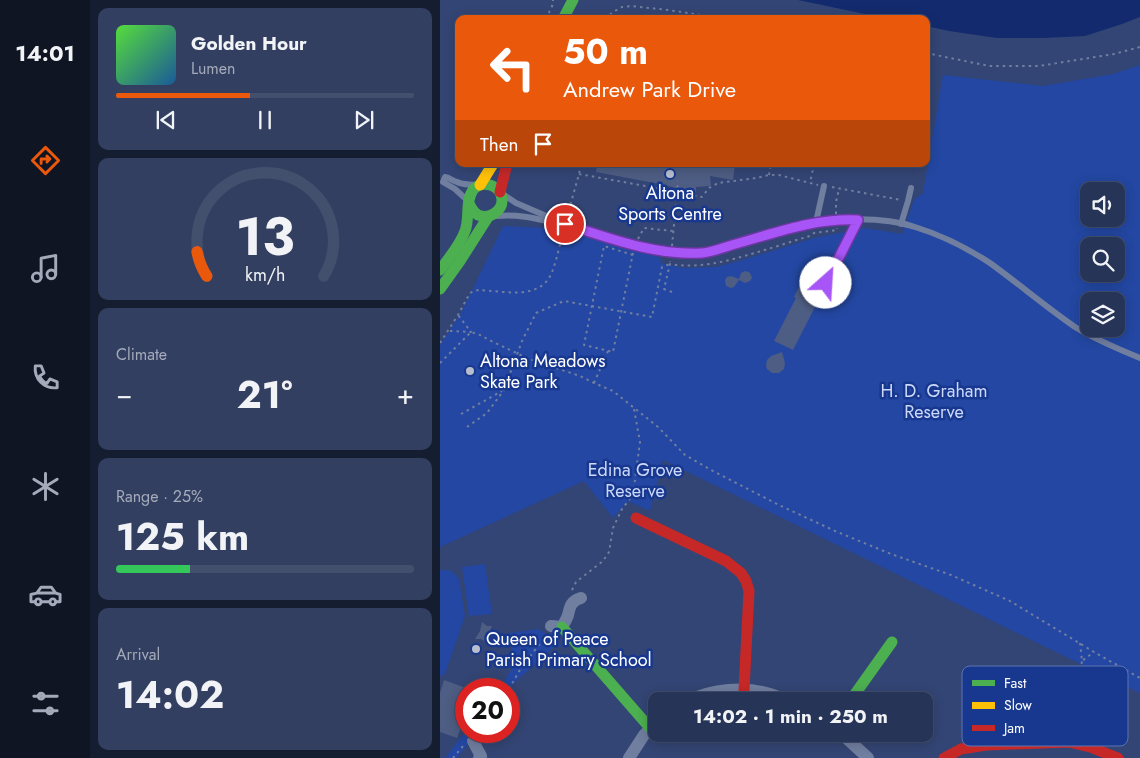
<!DOCTYPE html>
<meta charset="utf-8">
<style>
body{margin:0;font-family:Jost,sans-serif;background:#323f61;color:#f1f3f6;height:100vh;display:flex;flex-direction:column;font-size:19px;white-space:nowrap}
*{box-sizing:border-box;margin:0}
p{font-size:16px;color:#a4aaba}
.icon{flex:none;width:28px;height:28px;fill:none;stroke:currentColor;stroke-width:2;stroke-linecap:round;stroke-linejoin:round}
.map{position:relative;flex:1;overflow:hidden}
.details{display:flex;flex-direction:column;gap:8px;padding:8px;background:#151d30;width:350px}
.details>*{flex:none}
.hud{position:absolute;left:15px;top:15px;width:475px;height:152px;border-radius:10px;box-shadow:0 2px 12px #0003,0 0 0 1px #424f6d;background:#ea580c;color:#fff;overflow:hidden}
.controls{position:absolute;left:640px;top:182px;display:grid;gap:10px}
.controls a{display:grid;place-items:center;width:45px;height:45px;border-radius:10px;background:#263457;box-shadow:0 2px 12px #0003,0 0 0 1px #424f6d;font-size:25px}
.speed{position:absolute;left:15px;top:678px;display:flex;gap:10px;font-size:25px;font-weight:700;text-align:center}
.speed>*{display:grid;place-content:center;width:65px;height:65px;border-radius:50%;background:#263457;box-shadow:0 2px 12px #0003,0 0 0 1px #424f6d;line-height:1}
.speed .limit{border:8px solid #d22;background:#fff;color:#111}
.pin{position:absolute;display:grid;place-items:center;width:42px;height:42px;color:#fff;margin:-21px;border:2px solid #fff;border-radius:50%;box-shadow:0 1px 5px #0007}
.me{position:absolute;width:55px;margin:-28px;rotate:26deg;stroke-linejoin:round;filter:drop-shadow(0 0 4px #0008)}
.turn{display:flex;align-items:center;gap:18px;height:105px;padding:0 25px;font-size:22px}
.turn .icon{width:65px;height:65px;stroke-width:2.5}
.turn b{display:block;font-size:35px;line-height:42px}
.then{display:flex;align-items:center;height:48px;padding:0 25px;background:#0003;gap:10px;font-size:19px}
.big{font-size:38px;font-weight:700;line-height:1.1}
.details .card{flex:1;display:flex;flex-direction:column;justify-content:center;gap:8px;min-width:0;padding:0 18px;border-radius:10px;background:#323f61}
.details .dial{align-items:center;gap:0}
.dial svg{height:130px;overflow:visible;fill:none;stroke:#424f6d;stroke-width:7;stroke-linecap:round;text-anchor:middle}
.dial text{fill:#f1f3f6;stroke:none}
.song{display:flex;align-items:center;gap:15px}
.cover{width:60px;height:60px;border-radius:8px;background:linear-gradient(135deg,hsl(110 70% 55%),hsl(210 70% 35%))}
.played{height:5px;border-radius:2px;background:linear-gradient(90deg,#ea580c 45%,#424f6d 45%)}
.keys{display:flex;justify-content:space-around;direction:ltr}
.heat{display:flex;justify-content:space-between;align-items:center;font-size:28px;direction:ltr}
.charge{height:8px;border-radius:4px;background:linear-gradient(90deg,#34c759 25%,#424f6d 0)}
.trip{position:absolute;left:208px;top:692px;width:285px;height:50px;border-radius:10px;background:#263457;box-shadow:0 2px 12px #0003,0 0 0 1px #424f6d;font-weight:700;line-height:50px;text-align:center}
main{display:flex;flex:1;min-height:0}
.tab-bar{display:flex;flex-direction:column;width:90px;justify-content:space-around;align-items:center;background:#0f1523;color:#a4aaba}
.tab-bar .icon{width:35px;height:35px}
.tab-bar .selected{color:#ea580c}
.tab-bar b{font-size:22px;color:#f1f3f6}
.map>svg:first-child{display:block}
.green{fill:#2347a2;fill-rule:evenodd}
.water{fill:#132b6e}
.building{fill:#4e5d83}
.lines{fill:none;stroke-linecap:round;stroke-linejoin:round}
.path{stroke:#707e9f;stroke-width:2;stroke-dasharray:2.5 4;stroke-linecap:butt}
.lane{stroke:#707e9f;stroke-width:6}
.street{stroke:#707e9f;stroke-width:12}
.fast{stroke:#4caf50;stroke-width:11}
.slow{stroke:#ffc107;stroke-width:11}
.jam{stroke:#c62828;stroke-width:11}
.route-casing{stroke:#6d37a1;stroke-width:12}
.route{stroke:#a855f7;stroke-width:9}
.poi-dot{fill:#b8bece;stroke:#18388f;stroke-width:2}
.labels{text-anchor:middle;dominant-baseline:central;stroke-width:5;stroke-linejoin:round;paint-order:stroke}
.poi-label{font-size:18px;fill:#fff;stroke:#18388f;text-anchor:start}
.park-label{font-size:18px;fill:#ccd9fb;stroke:#18388f}
.key{fill:#18388f;stroke:#5d74b1;stroke-width:1}
.key-label{font-size:14px;fill:#fff}
</style>
<main>
<nav class="tab-bar">
<b>14:01</b>
<svg class="icon selected" aria-label="directions" viewBox="0 0 24 24"><path d="M12 3l9 9-9 9-9-9zM9 14v-3h6M13 9l2 2-2 2"/></svg>
<svg class="icon" aria-label="music" viewBox="0 0 24 24"><path d="M9 18V5l10-2v13"/><circle cx="6" cy="18" r="3"/><circle cx="16" cy="16" r="3"/></svg>
<svg class="icon" aria-label="phone" viewBox="0 0 24 24"><path d="M5 4h4l2 5-3 2q2 4 5 5l2-3 5 2v4C11 20 4 13 5 4z"/></svg>
<svg class="icon" aria-label="climate" viewBox="0 0 24 24"><path d="M12 3v18M4 7l16 10M4 17L20 7"/></svg>
<svg class="icon" aria-label="car" viewBox="0 0 24 24"><path d="M5 17H2v-5l4-1 3-4h7l3 4 3 1v5h-3M9 17h6M6 11h13"/><circle cx="7" cy="17" r="2"/><circle cx="17" cy="17" r="2"/></svg>
<svg class="icon" aria-label="filters" viewBox="0 0 24 24"><path d="M4 7h16M4 17h16"/><circle cx="9" cy="7" r="2"/><circle cx="15" cy="17" r="2"/></svg>
</nav>
<section class="details">
<div class="card">
<div class="song"><i class="cover"></i><div><b>Golden Hour</b><p>Lumen</p></div></div>
<div class="played"></div>
<div class="keys"><svg class="icon" aria-label="previous" viewBox="0 0 24 24"><path d="M18 5L8 12l10 7zM5 5v14"/></svg><svg class="icon" aria-label="pause" viewBox="0 0 24 24"><path d="M8 5v14M16 5v14"/></svg><svg class="icon" aria-label="next" viewBox="0 0 24 24"><path d="M6 5l10 7-10 7zM19 5v14"/></svg></div>
</div>
<div class="card dial"><svg viewBox="0 0 100 80">
<path d="M14 69A42 42 0 1 1 86 69"/>
<path d="M14 69A42 42 0 0 1 8 54" stroke="#ea580c"/>
<text x="50" y="56" font-size="32" font-weight="700">13</text>
<text x="50" y="72" font-size="11">km/h</text>
</svg></div>
<div class="card"><p>Climate</p>
<div class="heat"><a>−</a><b class="big">21°</b><a>+</a></div>
</div>
<div class="card"><p>Range · 25%</p><b class="big">125 km</b><div class="charge"></div></div>
<div class="card"><p>Arrival</p><b class="big">14:02</b></div>
</section>
<div class="map">
<svg width="700" height="758" viewBox="0 0 700 758">
<rect width="100%" height="100%" fill="#334574"/>
<!-- green -->
<g class="green">
<path d="M700,65V693L223,460L210,511L188,501L173,518L144,481L0,547V345L21,313L63,226L107,228L136,234L220,257L221,263L243,268L276,267L299,261L374,238L425,228L462,234L474,200L483,193L503,75L603,86L673,74ZM649,191H676V219H649ZM649,246H676V274H649ZM649,301H676V329H649Z"/>
<path d="M45,564L52,614L29,616L22,567Z"/>
<path d="M3,570H9L15,574L19,579L25,616L7,668L5,674L0,676V571Z"/>
<path d="M99,629L123,647H114L71,686L69,690V689H59L74,665L69,633Z"/>
<path d="M26,731H38L17,758H5Z"/>
</g>
<!-- water -->
<path class="water" d="M358,0H700V17L682,24L645,36L603,38H557L509,31L486,26V19H449Z"/>
<!-- building -->
<g class="building">
<path d="M157,164H295L293,180L270,176L271,186L256,187V194L225,185L156,172Z"/>
<path d="M305,271L309,272L311,275L312,278L310,281L305,283L299,280L294,287L291,288L286,286L285,280L287,277L291,276L299,279L301,273Z"/>
<path d="M362,280L385,291L377,308L375,307L353,350L334,341L356,298L354,297Z"/>
<path d="M342,352L345,363L344,369L339,373H332L327,369L326,366L327,360L331,356Z"/>
<path d="M42,622L47,626H52L48,635L47,643L41,639H35L40,631Z"/>
<path d="M4,680L26,688V715L17,738L0,732V693Z"/>
</g>
<g class="lines">
<!-- path -->
<g class="path">
<path d="M106,19L113,4V0"/>
<path d="M165,19L173,12L182,7L191,6L228,10L288,19"/>
<path d="M486,53L549,66H599L674,54L700,47"/>
<path d="M374,164L370,183L378,185"/>
<path d="M139,174L222,189L238,193L262,197L269,188L278,183L316,178L329,175H339L370,183"/>
<path d="M329,175L331,164"/>
<path d="M392,187L461,200"/>
<path d="M396,214V202L399,189"/>
<path d="M127,217L139,174L141,164"/>
<path d="M198,239L204,228L233,231"/>
<path d="M232,246L238,181"/>
<path d="M193,255L164,246L144,345L173,352L193,253"/>
<path d="M232,292L224,289L230,264C260,269 288,261 318,252C335,247 353,241 370,236L374,233L397,230V228"/>
<path d="M10,331L31,332L18,315"/>
<path d="M0,343L18,315L30,293L34,291L39,290C63,291 101,301 112,272C117,259 120,244 123,231"/>
<path d="M0,363L31,332L43,336L47,339L89,359L140,376L154,383L173,391L218,427L245,455L271,470L339,505L395,531L451,554L511,575L570,601L654,652L700,678"/>
<path d="M154,383L168,351"/>
<path d="M21,414L62,391"/>
<path d="M27,427L47,413L64,390L82,341L96,313L124,301L212,317L222,267L230,264V261"/>
<path d="M132,590L136,582L163,561L169,552L173,528L182,509L193,495L200,442L194,409"/>
<path d="M640,643L642,661L654,652"/>
<path d="M69,689L81,668L106,636"/>
<path d="M631,728L642,661"/>
<path d="M13,758L23,746"/>
</g>
<!-- lane -->
<g class="lane">
<path d="M64,195L76,203L125,224L195,245L231,253H264L362,224C396,219 442,216 475,227C501,235 527,248 550,263C579,284 606,307 635,327C656,340 678,349 700,358"/>
<path d="M28,201L15,189L3,182L5,177C10,178 13,181 17,182C23,185 29,184 35,185"/>
<path d="M57,216C76,214 94,218 112,222"/>
<path d="M376,222L384,186"/>
<path d="M461,224L468,201L471,188"/>
<path d="M387,283L418,220"/>
</g>
<!-- street -->
<g class="street">
<path d="M111,626L122,627C124,623 127,619 128,615C130,606 131,601 141,598"/>
<path d="M248,701C272,689 305,686 330,694C337,696 343,699 349,701"/>
<path d="M402,734L428,758"/>
<path d="M33,741L41,756L39,758"/>
<path d="M189,758L204,735L216,723"/>
</g>
<!-- fast -->
<g class="fast">
<path d="M123,19L133,0"/>
<path d="M0,270C9,258 20,245 25,231C30,219 25,201 33,190C42,179 61,185 62,199C63,211 49,220 38,215C33,212 31,208 29,203"/>
<path d="M0,289L20,261L48,217"/>
<path d="M122,627L210,728"/>
<path d="M410,701L452,642"/>
</g>
<!-- slow -->
<path class="slow" d="M40,185L53,164"/>
<!-- jam -->
<g class="jam">
<path d="M60,192L67,164"/>
<path d="M196,518L286,561L301,573L306,581L309,591L304,690"/>
<path d="M504,758L521,749L546,745L629,742L650,747L678,758"/>
</g>
</g>
<g class="lines">
<!-- route casing -->
<g class="route-casing">
<path id="route" d="M125,224C169,238 216,256 262,253C274,252 287,246 299,243C338,232 376,218 418,220L386,283"/>
</g>
<!-- route -->
<use href="#route" class="route"/>
</g>
<!-- markers -->
<g class="poi-dot">
<circle cx="230" cy="174" r="5"/>
<circle cx="30" cy="371" r="5"/>
<circle cx="36" cy="649" r="5"/>
</g>
<g class="labels">
<!-- poi labels -->
<g class="poi-label">
<text x="230" y="193" text-anchor="middle">Altona<tspan x="230" dy="21">Sports Centre</tspan></text>
<text x="40" y="361">Altona Meadows<tspan x="40" dy="21">Skate Park</tspan></text>
<text x="46" y="639">Queen of Peace<tspan x="46" dy="21">Parish Primary School</tspan></text>
</g>
<!-- park labels -->
<g class="park-label">
<text x="494" y="391">H. D. Graham<tspan x="494" dy="21">Reserve</tspan></text>
<text x="195" y="470">Edina Grove<tspan x="195" dy="21">Reserve</tspan></text>
</g>
</g>
<!-- legend -->
<rect x="522" y="666" width="166" height="80" rx="8" class="key"/>
<rect x="532" y="680" width="23" height="6" fill="#4caf50"/>
<rect x="532" y="702" width="23" height="7" fill="#ffc107"/>
<rect x="532" y="725" width="23" height="6" fill="#c62828"/>
<g class="key-label">
<text x="564" y="688">Fast</text>
<text x="564" y="710">Slow</text>
<text x="564" y="733">Jam</text>
</g>
</svg>
<div class="controls">
<a><svg class="icon" aria-label="sound" viewBox="0 0 24 24"><path d="M4 9h4l5-4v14l-5-4H4zM17 9q2 3 0 6"/></svg></a>
<a><svg class="icon" aria-label="search" viewBox="0 0 24 24"><circle cx="10" cy="10" r="6"/><path d="M15 15l6 6"/></svg></a>
<a><svg class="icon" aria-label="layers" viewBox="0 0 24 24"><path d="M12 4l9 5-9 5-9-5zM3 14l9 5 9-5"/></svg></a>
</div>
<div class="speed"><div class="limit">20</div></div>
<div class="pin" style="left:125px;top:224px;background:#d93025"><svg class="icon" aria-label="arrive" viewBox="0 0 24 24"><path d="M6 21V4h12l-3 4 3 4H6"/></svg></div>
<svg class="me" style="left:386px;top:283px" viewBox="-20 -20 40 40"><circle r="19" fill="#fff"/><path d="M0-13L10 11 0 6-10 11z" fill="#a855f7"/></svg>
<div class="trip">14:02 · 1 min · 250 m</div>
<div class="hud">
<div class="turn"><svg class="icon" aria-label="left" viewBox="0 0 24 24"><path d="M17 20v-9H6M10 6l-5 5 5 5"/></svg><div><b>50 m</b>Andrew Park Drive</div></div>
<div class="then">Then<svg class="icon" aria-label="arrive" viewBox="0 0 24 24"><path d="M6 21V4h12l-3 4 3 4H6"/></svg></div>
</div>
</div>
</main>
